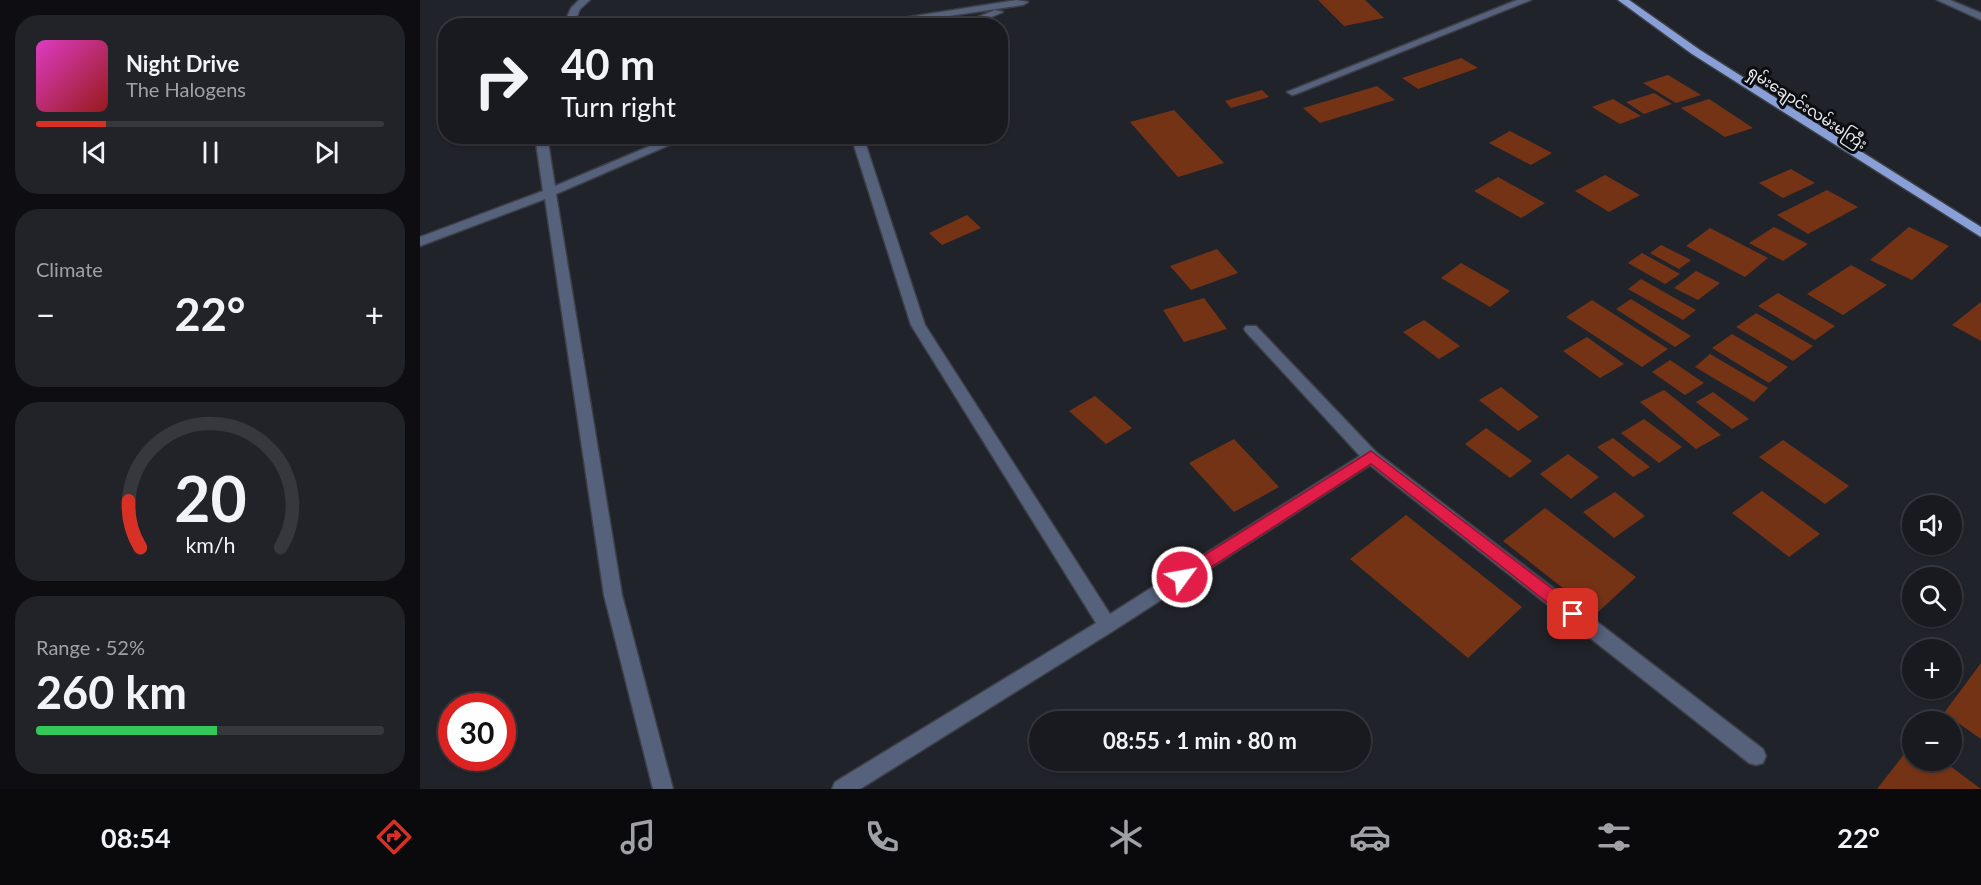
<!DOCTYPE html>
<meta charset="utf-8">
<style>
body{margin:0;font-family:Lato,"Noto Sans Myanmar",sans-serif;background:#222329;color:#f1f3f6;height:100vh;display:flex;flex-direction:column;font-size:22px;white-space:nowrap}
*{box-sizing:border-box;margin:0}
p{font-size:20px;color:#9fa1a5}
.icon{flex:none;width:33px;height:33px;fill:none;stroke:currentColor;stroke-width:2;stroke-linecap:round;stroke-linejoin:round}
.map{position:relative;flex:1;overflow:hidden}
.panel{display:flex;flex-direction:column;gap:15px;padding:15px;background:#0e0e12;width:420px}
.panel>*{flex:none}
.guide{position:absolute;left:18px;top:18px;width:570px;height:126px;border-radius:24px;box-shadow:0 2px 4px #0004,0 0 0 2px #37383e;background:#191a20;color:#f1f3f6;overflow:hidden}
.tools{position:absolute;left:1482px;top:495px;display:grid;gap:12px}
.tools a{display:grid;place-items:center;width:60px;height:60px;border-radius:50%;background:#191a20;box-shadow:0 2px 4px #0004,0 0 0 2px #37383e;font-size:30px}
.speed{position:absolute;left:18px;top:693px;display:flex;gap:12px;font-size:30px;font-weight:700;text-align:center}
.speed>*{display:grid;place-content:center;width:78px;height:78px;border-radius:50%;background:#191a20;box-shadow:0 2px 4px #0004,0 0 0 2px #37383e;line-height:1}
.speed .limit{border:9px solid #d22;background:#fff;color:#111}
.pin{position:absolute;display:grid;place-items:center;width:51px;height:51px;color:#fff;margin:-26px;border-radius:12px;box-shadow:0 3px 9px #0006}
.me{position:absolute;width:66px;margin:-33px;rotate:58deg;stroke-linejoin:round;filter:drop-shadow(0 0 4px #0008)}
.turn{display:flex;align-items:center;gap:21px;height:126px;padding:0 24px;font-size:27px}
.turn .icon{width:78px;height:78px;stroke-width:2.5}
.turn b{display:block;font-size:42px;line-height:51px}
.big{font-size:45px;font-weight:700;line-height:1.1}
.panel .tile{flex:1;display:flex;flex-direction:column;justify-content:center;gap:9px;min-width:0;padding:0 21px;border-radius:24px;background:#222329}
.panel .dial{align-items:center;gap:0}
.dial svg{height:156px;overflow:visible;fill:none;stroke:#37383e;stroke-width:7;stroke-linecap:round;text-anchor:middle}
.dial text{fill:#f1f3f6;stroke:none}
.song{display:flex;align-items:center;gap:18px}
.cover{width:72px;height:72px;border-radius:9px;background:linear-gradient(135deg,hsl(310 70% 55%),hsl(0 70% 35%))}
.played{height:6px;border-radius:3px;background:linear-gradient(90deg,#d93025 20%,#37383e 20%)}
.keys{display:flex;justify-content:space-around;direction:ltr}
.heat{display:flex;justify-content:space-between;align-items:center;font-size:33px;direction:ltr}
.charge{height:9px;border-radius:4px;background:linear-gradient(90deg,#34c759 52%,#37383e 0)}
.trip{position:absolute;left:609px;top:711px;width:342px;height:60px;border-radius:30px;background:#191a20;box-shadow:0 2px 4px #0004,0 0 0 2px #37383e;font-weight:700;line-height:60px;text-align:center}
.tabs{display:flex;height:96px;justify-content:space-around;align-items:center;background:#0a0a0d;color:#9fa1a5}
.tabs .icon{width:42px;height:42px}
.tabs .on{color:#d93025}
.tabs b{font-size:27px;color:#f1f3f6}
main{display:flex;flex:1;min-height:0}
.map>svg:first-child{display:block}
.building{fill:#753316}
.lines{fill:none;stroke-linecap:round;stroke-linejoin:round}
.street-casing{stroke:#3d3f46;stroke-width:3}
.primary-casing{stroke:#3d3f46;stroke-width:3}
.street{fill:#56617c;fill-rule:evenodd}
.primary{fill:#889fd7;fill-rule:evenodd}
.route{fill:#e11d48;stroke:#92132f;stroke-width:1.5}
.labels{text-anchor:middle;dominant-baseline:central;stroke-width:6;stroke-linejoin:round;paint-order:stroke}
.far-street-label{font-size:15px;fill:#eceef3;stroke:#0b0d10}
</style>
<main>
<section class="panel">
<div class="tile">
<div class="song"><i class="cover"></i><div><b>Night Drive</b><p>The Halogens</p></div></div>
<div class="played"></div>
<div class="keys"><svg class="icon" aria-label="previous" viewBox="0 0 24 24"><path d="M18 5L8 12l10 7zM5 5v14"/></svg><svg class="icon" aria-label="pause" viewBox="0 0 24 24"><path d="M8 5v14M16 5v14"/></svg><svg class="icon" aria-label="next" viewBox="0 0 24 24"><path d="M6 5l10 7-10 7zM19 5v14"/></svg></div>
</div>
<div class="tile"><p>Climate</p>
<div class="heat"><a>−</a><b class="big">22°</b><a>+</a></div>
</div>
<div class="tile dial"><svg viewBox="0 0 100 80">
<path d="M14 69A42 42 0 1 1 86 69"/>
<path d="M14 69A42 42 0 0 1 8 45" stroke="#d93025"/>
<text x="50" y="56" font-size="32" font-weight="700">20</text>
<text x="50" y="72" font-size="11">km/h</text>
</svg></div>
<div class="tile"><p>Range · 52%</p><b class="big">260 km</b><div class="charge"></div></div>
</section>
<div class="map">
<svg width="1561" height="789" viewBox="0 0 1561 789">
<rect width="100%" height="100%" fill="#21232a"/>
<!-- building -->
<g class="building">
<path d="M898,0H945L964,18L924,26Z"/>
<path d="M1041,58L1058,68L998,89L982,78Z"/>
<path d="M1248,75L1281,95L1256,103L1223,83Z"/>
<path d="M957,86L975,100L900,123L883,108Z"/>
<path d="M842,90L849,97L811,108L805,101Z"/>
<path d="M1234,93L1252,104L1224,114L1206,102Z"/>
<path d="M1193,99L1221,116L1200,124L1172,107Z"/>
<path d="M1289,99L1333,128L1305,137L1261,108Z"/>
<path d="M754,110L804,163L758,177L710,122Z"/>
<path d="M1090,131L1132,153L1111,165L1069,143Z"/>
<path d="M1371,169L1395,183L1363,198L1339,183Z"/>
<path d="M1185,175L1220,195L1189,212L1155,191Z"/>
<path d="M1078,177L1125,203L1101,218L1054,191Z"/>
<path d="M1407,190L1438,207L1388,234L1357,215Z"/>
<path d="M547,215L561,228L522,245L509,233Z"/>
<path d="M1354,227L1388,244L1363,261L1329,243Z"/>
<path d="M1489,227L1529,246L1492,280L1450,260Z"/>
<path d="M1290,228L1348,258L1325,277L1266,246Z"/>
<path d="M1241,245L1271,260L1259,269L1230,253Z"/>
<path d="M797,249L818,273L771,290L750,266Z"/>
<path d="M1222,253L1260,274L1245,284L1208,263Z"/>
<path d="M1041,263L1090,291L1070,307L1021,278Z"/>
<path d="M1431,265L1467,285L1423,315L1387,294Z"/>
<path d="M1276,271L1300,283L1278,300L1254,288Z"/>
<path d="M1221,279L1276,310L1263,320L1208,289Z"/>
<path d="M1358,293L1415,326L1395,340L1338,306Z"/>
<path d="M784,298L807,329L764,342L743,310Z"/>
<path d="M1211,299L1271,336L1255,347L1196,309Z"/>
<path d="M1172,300L1248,349L1222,367L1146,317Z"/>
<path d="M1561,302V341L1532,325Z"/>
<path d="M1336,313L1393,346L1373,361L1316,327Z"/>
<path d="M1004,320L1040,346L1019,359L983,332Z"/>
<path d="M1312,334L1368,367L1349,383L1292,348Z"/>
<path d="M1167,337L1204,364L1180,378L1143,351Z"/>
<path d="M1290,354L1348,388L1334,402L1275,367Z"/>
<path d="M1250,360L1284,383L1265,395L1232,372Z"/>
<path d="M1081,387L1119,417L1098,431L1059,400Z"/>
<path d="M1244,390L1301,435L1276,449L1220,402Z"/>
<path d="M1293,392L1329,419L1312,429L1276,402Z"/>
<path d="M675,396L712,428L686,444L649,411Z"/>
<path d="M1224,419L1262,447L1239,463L1201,433Z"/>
<path d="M1066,428L1112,461L1090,478L1045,444Z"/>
<path d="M1193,438L1230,467L1213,477L1177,447Z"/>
<path d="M814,439L859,487L814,512L769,463Z"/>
<path d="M1363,440L1429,486L1405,504L1339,457Z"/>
<path d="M1148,454L1179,477L1151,499L1120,474Z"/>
<path d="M1342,491L1400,534L1369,557L1312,513Z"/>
<path d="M1195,492L1225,516L1194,538L1163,512Z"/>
<path d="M1125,508L1216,577L1176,614L1083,541Z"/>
<path d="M986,515L1102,607L1048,658L930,559Z"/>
<path d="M1561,663V739L1524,713Z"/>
<path d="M1492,744V760H1522L1561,789H1457Z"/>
</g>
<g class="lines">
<!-- street casing -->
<g class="street-casing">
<g id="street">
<path d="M159,0H170L160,9L153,26H143L151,8Z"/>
<path d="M597,0L608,2L603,5L461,26H432Z"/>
<path d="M1097,0H1111L876,94L872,95L867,92Z"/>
<path d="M1517,0H1530L1561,13V20Z"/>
<path d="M575,10L583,12L551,26H536Z"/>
<path d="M115,136H127L135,186L254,136H270L136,194L202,595L253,789H233L184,595L125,199L0,246V237L123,191Z"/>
<path d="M431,136H443L505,325L690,614L940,456L826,332L824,329L826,326H836L957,453L1343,749L1346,756L1343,763L1336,765L1329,763L950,465L693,631L440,789H412L415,782L676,623L491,325Z"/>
</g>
</g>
<!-- primary casing -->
<g class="primary-casing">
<path id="primary" d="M1198,0H1209L1280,50L1561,227V237L1272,54Z"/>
</g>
<!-- street -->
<use href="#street" class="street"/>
<!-- primary -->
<use href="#primary" class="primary"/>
</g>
<!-- route -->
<path class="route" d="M951,451L1159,609L1161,614L1159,618L1153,621L1147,618L951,464L768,582L762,584L757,582L755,577L757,572Z"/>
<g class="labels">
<!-- far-street labels -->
<g class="far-street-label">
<text transform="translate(1388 107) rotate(33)">ရှမ်းချောင်းလမ်းမကြီး</text>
</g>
</g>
</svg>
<div class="tools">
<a><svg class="icon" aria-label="sound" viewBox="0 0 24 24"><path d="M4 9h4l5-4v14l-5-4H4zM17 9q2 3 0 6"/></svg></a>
<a><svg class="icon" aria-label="search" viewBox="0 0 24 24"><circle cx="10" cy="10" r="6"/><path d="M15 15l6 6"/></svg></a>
<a>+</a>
<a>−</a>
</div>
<div class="speed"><div class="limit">30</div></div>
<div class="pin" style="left:1153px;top:614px;background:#d93025"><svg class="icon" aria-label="arrive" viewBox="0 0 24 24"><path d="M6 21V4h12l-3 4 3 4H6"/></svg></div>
<svg class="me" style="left:762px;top:577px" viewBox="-20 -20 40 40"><circle r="17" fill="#e11d48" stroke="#fff" stroke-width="3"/><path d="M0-11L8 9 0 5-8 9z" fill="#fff"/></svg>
<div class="trip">08:55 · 1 min · 80 m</div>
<div class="guide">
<div class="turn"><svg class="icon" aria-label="right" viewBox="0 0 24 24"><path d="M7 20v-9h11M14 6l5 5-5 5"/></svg><div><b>40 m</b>Turn right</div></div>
</div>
</div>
</main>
<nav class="tabs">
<b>08:54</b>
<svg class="icon on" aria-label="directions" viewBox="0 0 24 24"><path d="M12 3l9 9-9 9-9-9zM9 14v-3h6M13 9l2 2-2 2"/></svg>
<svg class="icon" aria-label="music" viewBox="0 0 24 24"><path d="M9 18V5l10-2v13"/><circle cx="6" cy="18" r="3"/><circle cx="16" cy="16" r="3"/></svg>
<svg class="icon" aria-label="phone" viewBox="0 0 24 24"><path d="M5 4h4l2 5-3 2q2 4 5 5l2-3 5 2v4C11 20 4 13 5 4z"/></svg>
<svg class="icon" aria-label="climate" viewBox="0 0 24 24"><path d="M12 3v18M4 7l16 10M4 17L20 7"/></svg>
<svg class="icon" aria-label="car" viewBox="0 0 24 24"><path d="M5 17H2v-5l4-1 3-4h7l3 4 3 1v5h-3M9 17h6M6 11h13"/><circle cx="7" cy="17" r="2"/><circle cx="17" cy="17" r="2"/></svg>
<svg class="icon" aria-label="filters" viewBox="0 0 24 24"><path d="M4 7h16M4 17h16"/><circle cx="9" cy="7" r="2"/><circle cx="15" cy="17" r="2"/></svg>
<b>22°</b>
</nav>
